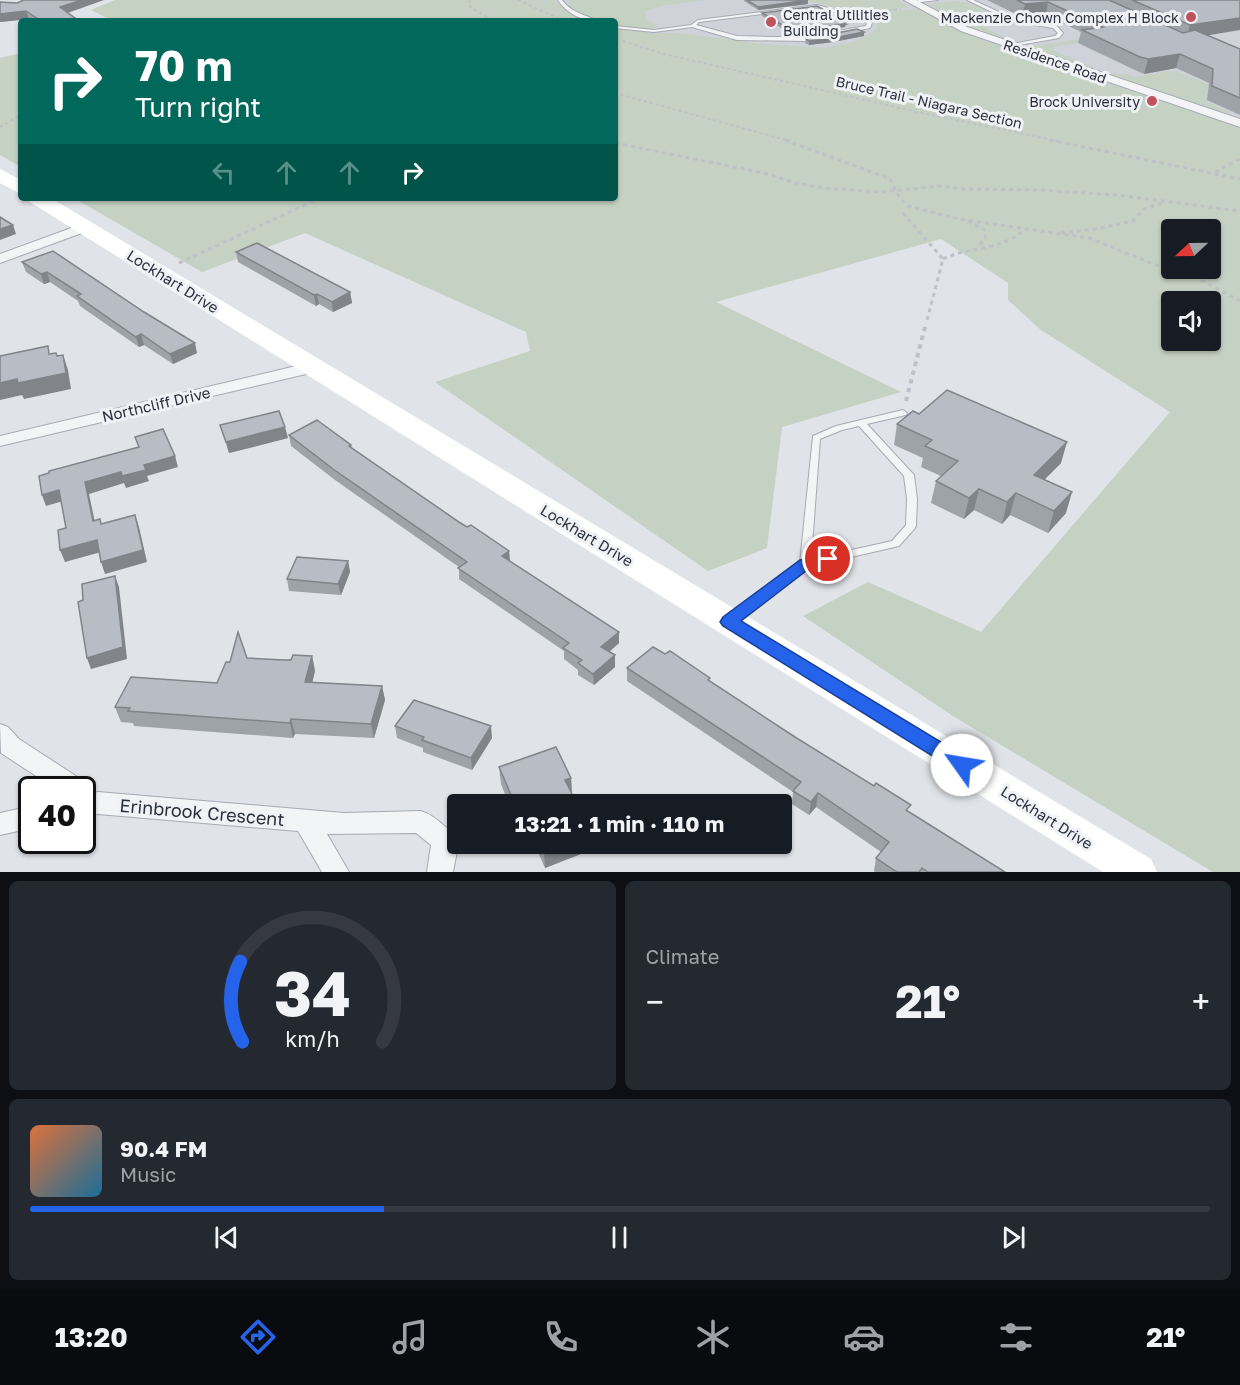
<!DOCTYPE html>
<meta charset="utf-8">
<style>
body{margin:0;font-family:"Golos Text",sans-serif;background:#242831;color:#f1f3f6;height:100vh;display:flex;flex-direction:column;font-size:22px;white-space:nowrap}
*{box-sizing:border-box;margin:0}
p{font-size:20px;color:#9ea1a6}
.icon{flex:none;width:33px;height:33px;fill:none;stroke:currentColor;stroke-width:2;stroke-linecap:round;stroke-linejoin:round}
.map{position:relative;height:872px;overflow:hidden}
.panel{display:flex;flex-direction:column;gap:9px;padding:9px;background:#0d0f14;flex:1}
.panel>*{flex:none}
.guide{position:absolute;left:18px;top:18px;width:600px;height:183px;border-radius:6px;box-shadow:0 2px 4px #0004;background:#00695c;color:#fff;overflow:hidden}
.needle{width:39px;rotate:248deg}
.controls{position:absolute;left:1161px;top:219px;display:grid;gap:12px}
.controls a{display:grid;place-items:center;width:60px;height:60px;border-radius:6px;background:#171b24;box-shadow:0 2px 4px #0004;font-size:30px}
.speed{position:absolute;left:18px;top:776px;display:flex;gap:12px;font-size:30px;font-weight:700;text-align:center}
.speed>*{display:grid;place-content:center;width:78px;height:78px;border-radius:50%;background:#171b24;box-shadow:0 2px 4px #0004;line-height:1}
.speed .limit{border:3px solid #111;border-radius:9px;background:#fff;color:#111}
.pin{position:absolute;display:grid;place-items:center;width:51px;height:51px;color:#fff;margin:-26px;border:3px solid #fff;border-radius:50%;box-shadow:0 2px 6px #0007}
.me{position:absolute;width:66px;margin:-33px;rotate:302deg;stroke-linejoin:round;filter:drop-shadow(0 0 4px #0008)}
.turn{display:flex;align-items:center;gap:21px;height:126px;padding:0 18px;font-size:27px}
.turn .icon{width:78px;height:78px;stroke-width:2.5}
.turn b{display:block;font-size:42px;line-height:51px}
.lanes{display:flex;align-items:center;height:57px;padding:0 18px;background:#0003;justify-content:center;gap:30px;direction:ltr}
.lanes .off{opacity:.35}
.big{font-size:45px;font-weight:700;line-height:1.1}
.panel .tile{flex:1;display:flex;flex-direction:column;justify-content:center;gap:9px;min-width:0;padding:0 21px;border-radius:9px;background:#242831}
.panel .dial{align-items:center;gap:0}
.dial svg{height:156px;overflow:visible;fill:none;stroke:#363941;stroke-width:7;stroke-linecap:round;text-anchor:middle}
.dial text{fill:#f1f3f6;stroke:none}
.song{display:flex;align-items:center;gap:18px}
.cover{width:72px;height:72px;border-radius:9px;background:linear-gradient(135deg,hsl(20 70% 55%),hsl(200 70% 35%))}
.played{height:6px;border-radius:3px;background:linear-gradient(90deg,#2563eb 30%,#363941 30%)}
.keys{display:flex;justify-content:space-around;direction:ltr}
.heat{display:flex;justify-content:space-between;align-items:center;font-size:33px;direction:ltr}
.panel .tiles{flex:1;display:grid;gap:9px;grid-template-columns:1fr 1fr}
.tile:last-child{grid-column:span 2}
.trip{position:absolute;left:447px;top:794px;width:345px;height:60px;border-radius:6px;background:#171b24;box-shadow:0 2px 4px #0004;font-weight:700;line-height:60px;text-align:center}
.tab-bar{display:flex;height:96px;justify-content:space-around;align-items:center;background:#090b0e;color:#9ea1a6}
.tab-bar .icon{width:42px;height:42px}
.tab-bar .on{color:#2563eb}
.tab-bar b{font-size:27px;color:#f1f3f6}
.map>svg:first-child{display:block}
.built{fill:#cfd2d9}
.green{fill:#c5d1c2;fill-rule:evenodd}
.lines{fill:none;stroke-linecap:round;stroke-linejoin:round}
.lane-casing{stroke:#a6aab2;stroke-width:2}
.street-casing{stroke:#a6aab2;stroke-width:2}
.path-far2{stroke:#bfc1c6;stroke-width:2;stroke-dasharray:3 3;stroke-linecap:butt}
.path-far1{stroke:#bfc1c6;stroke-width:3;stroke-dasharray:4 4;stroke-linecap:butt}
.path{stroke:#bfc1c6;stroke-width:4;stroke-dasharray:4.5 4.5;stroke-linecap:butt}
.lane{fill:#f3f4f6;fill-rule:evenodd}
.street{fill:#f3f4f6;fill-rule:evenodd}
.secondary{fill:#fff;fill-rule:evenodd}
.path-bridge{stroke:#bfc1c6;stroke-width:2;stroke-dasharray:3 3;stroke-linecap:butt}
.wall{fill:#9ea2a9}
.shaded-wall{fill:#818489}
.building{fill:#b8bcc4;stroke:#818489;stroke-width:1.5}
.route{fill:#2563eb;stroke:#184099;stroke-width:1.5}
.poi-dot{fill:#c0525b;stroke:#f0f2f5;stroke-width:2}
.labels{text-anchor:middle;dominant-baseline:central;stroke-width:6;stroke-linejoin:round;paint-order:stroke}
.far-poi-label{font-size:14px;fill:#2b303e;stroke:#f0f2f5;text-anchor:end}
.far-street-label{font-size:14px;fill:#2b303e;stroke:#f0f2f5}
.street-label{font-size:15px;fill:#2b303e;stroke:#f0f2f5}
.near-street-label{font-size:18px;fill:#2b303e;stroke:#f0f2f5}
</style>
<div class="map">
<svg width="1240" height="872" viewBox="0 0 1240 872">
<rect width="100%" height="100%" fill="#e0e3e8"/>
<!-- built -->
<path class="built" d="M540,0H1240V142L631,38L615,21Z"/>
<!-- green -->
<g class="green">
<path d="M115,0H553L557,4L569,3V0H705L661,6L644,12L648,20L659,27L649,29L648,33H679L762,44L826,48L853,42L878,29L876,21L813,2L789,0H899L909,7L895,9L897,11L917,9L982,40L1240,128V872H1213L953,716L803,616L868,582L981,632L1170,412L1041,330L1008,300V283L941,239L716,302L901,392L782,427L767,548L708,571L435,382L530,351L526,332L305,233L202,272L74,198H615V21H113L91,10ZM1172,230H1210V268H1172ZM1172,302H1210V340H1172Z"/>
<path d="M956,1L974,4L965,5V6L975,5L987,10L962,16L1009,40L1019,41C998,44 971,29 953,21L957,20L928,4Z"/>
<path d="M1089,38L1100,40L1053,47L1055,49L1052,50L1095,68L1093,69L1026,47Z"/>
<path d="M21,53V167L0,155V58Z"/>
<path d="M1171,71L1179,72L1231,95L1208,97L1207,102L1231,112L1219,114L1103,74H1128L1134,77Z"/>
</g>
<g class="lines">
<!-- lane casing -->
<g class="lane-casing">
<g id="lane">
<path d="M558,0H562C571,13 585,14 597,21C582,21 566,13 558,0Z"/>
<path d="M919,0H938L912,3L910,2Z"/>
<path d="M967,0H973L1014,19L1057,26L1063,33L1059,38L1007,47V45L1055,36L1058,33L1053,28L1011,21Z"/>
<path d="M817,5L868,19L872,23L870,28L804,41L737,40L692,27L654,32L615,28V26L654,30L691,25L698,20ZM817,7L864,21L867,23L866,26L804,37H769L737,36L696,25L699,22Z"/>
<path d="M903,410L907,413L906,415L867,424L914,475L917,499L916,526L915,528L899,546L808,567L737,621L733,622L729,621L728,618L729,615L800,563L813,436L836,426ZM859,426L904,476L907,499L906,525L892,541L811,559L820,439L842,430Z"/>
</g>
</g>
<!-- street casing -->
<g class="street-casing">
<g id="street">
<path d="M904,0H916L967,27L1240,119V127L961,31Z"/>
<path d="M85,223L90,224L92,227L90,230L0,263V254Z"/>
<path d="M313,362L319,363L321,367L319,371L0,446V436Z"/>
<path d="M0,724L8,727L19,739L85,782L89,789L86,795L98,792L344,813L421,811C430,814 435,818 442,824C464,841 457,847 453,872H427L431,845L416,833L327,834L349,872H322L298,831L98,814L82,817V789H56L1,753Z"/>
<path d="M32,806V828L0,835V813Z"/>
</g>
</g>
<!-- path-far2 -->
<g class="path-far2">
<path d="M470,0L469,6L493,21"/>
<path d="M518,0L558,18"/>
<path d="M876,12L901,9"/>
<path d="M623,41L664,54L922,113L1058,141"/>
<path d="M615,93L790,141"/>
<path d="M0,127L21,115"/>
</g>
<!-- path-far1 -->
<g class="path-far1">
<path d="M785,140L890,179L899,197L908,206L959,219L1089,238L1156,265L1172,268"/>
<path d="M1050,140L1240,179"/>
<path d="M615,143L764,173L796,183L824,188L881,192L940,186L963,189L1040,190L1117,195L1240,211"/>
<path d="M1215,172L1240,159"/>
<path d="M903,213L943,259L926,324"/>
<path d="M968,221L986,231L985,238L979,246"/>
<path d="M1061,233L1096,229L1133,221L1144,209L1163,203"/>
<path d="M943,259C969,246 1003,251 1025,229"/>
<path d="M179,263L320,198"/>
<path d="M1172,268L1189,273L1240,301"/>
</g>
<!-- path -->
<path class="path" d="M906,401L926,323"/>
<!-- lane -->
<use href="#lane" class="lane"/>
<!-- street -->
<use href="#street" class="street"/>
<!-- secondary -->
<g class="secondary">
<path d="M0,169L21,180V194L0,183Z"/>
<path d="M27,198H51L1151,859L1157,872H1103L30,202Z"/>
</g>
<!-- path-bridge -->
<path class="path-bridge" d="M832,18L864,14"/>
</g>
<!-- wall -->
<g class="wall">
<path d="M744,0H808V4L758,10L744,1Z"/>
<path d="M987,0H1240L1208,35L1240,49V115L1207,100L1209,83L1176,68L1144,74L1137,71L1078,43L1081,32L1046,15L1022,17Z"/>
<path d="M17,3L68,13L79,21H32L29,19L0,22Z"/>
<path d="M762,13L831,17L845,27L792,35L762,16Z"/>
<path d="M864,36L833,42L809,45L805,43L806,39Z"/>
<path d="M53,251L197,353L173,364L144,345L139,347L80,306L78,301L50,282L44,284L26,272L22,262Z"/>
<path d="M236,252L350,292L352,303L333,312L319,304L316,306L238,262Z"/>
<path d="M919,414L1061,463L1045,479L1066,513L1048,533L1010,515L1002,524L974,510L964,519L931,503L936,481L941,476L921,467L923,458L894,445L897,424Z"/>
<path d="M220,425L288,438L229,453Z"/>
<path d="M289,435L351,445L352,448L459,522L509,551L510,561L619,643L609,652L615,655V667L594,685L578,675V670L564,659V651L459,579V567L335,480L291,446Z"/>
<path d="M348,561L350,572L341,595L289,591L287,579Z"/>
<path d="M665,654L710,681L909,812L1005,872H875L874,871L876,858L881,852L816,807L809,815L792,804L793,792L627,681V668Z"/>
<path d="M312,656L315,671L312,682L382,686L385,700L374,738L295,734L293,738L134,726L133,723L121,722L115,707L217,683L230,662L247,658L284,660Z"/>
<path d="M395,726L492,738L472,770L423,752V748L397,738Z"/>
<path d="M499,767L571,778L572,794L577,804H509L501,784Z"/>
<path d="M534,843H591V850L545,868Z"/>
</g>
<!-- shaded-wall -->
<g class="shaded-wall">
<path d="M82,0H104L62,15L60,7Z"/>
<path d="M808,0V4L758,10V7Z"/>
<path d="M1048,2L1046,15L1022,17L1025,4Z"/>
<path d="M26,11L29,19L0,22V14Z"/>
<path d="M1240,18V30L1186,39L1190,25Z"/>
<path d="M846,24L845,27L792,35V31Z"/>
<path d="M864,32V36L833,42L809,45V41Z"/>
<path d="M1180,54L1176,68L1144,74L1148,59Z"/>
<path d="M13,225L16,234L0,240V229Z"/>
<path d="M47,272L50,282L44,284L41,274Z"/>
<path d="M350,292L352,303L333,312L332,302Z"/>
<path d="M317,294L319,304L316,306L314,295Z"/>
<path d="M141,334L144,345L139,347L136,337Z"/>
<path d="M195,343L197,353L173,364L170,354Z"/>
<path d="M63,355L68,370L71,389L24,399L22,395L0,400V383Z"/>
<path d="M285,427L288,438L229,453L226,442Z"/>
<path d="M1067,442L1061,463L1028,496L1034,475Z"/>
<path d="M175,456L178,467L147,476L149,481L126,488L124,483L89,494L97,532L93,521L85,482Z"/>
<path d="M979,489L974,510L964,519L969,498Z"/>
<path d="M59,490L63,501L46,506L42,495Z"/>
<path d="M1072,492L1066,513L1048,533L1054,511Z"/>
<path d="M1016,493L1010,515L1002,524L1007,502Z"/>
<path d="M135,515L139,527L147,562L105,574L101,562Z"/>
<path d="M97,540L101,552L65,562L60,550Z"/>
<path d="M509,551L510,563L502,556Z"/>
<path d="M348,561L350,572L341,595L338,584Z"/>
<path d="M115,576L119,587L127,659L91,669L87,658Z"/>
<path d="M619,632V643L602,658L601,647Z"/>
<path d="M615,655V667L594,685L593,674Z"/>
<path d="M312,656L315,671L309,696L305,682Z"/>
<path d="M382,686L385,700L374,738L371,724Z"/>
<path d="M291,719L295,734L293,738L290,723Z"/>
<path d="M491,726L492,738L472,770L471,758Z"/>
<path d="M571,778L572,795L565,780Z"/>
<path d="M818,793L816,807L809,815L811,802Z"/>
<path d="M519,795V804H513L512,797Z"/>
<path d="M564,843H591V850L545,868L544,851Z"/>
</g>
<!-- building -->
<g class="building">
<path d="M24,0H82L60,7L79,21H41L26,11L0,14V2L17,3Z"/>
<path d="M747,0H808L758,7Z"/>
<path d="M1017,0H1109L1183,33L1195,30L1240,49V98L1212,86L1213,69L1180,54L1148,59L1140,57L1082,30L1103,27L1048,2L1025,4Z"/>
<path d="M1132,0H1240V18L1190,25Z"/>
<path d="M817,6L831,14L827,15L846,24L792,31L762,13Z"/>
<path d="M857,29L864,32L834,38L809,41L806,39Z"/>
<path d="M0,217L13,225L0,229Z"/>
<path d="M257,243L350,292L332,302L317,294L314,295L236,252Z"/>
<path d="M53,251L144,312L195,343L170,354L141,334L136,337L77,296L81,294L47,272L41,274L22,262Z"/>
<path d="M48,346L49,354L56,353L57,356L63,355L66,373L18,383L17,379L0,383V356Z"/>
<path d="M947,390L1067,442L1034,475L1072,492L1054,511L1016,493L1007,502L979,489L969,498L936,481L958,461L925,446L932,440L897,424L913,411L919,414Z"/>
<path d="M279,411L285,427L226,442L220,425Z"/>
<path d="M317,420L351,445L349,446L459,522L467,527L471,525L509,551L502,556L619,632L601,647L615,655L593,674L578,663L582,660L563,648L569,643L458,568L467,562L333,469L289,435Z"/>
<path d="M163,429L175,456L144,465L146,470L122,476L121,472L85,482L93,521L100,519L101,524L135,515L143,550L101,562L97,540L60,550L58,530L66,528L59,490L42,495L39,476L49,473V471L139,447L135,437Z"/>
<path d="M297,557L348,561L338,584L287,579Z"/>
<path d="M115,576L123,647L87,658L78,602L83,600L82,584Z"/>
<path d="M238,632L247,658L284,660H291L293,655L312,656L305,682L382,686L371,724L291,719L290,723L128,711L130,708L115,707L131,677L217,683L226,662H230Z"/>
<path d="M653,647L665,654L670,651L710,678L708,680L795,737L874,786L876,783L911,805L906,810L1005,872H928L922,868L919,872H897L876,858L889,842L818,793L811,802L793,791L801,782L627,668Z"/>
<path d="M414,700L491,726L471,758L422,740L424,737L395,726Z"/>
<path d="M556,747L571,778L565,780L577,804H523L519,795L512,797L499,767Z"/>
<path d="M540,843H564L544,851Z"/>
</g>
<!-- route -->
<path class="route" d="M828,554L833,555L835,559L833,563L810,568L741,621L969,759L971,765L969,770L962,772L955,770L723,626L720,622L723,617L800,560Z"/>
<!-- markers -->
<g class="poi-dot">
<circle cx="1191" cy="17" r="6"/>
<circle cx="771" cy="22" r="6"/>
<circle cx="1152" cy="101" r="6"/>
</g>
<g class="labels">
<!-- far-poi labels -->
<g class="far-poi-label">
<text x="783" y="14" text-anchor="start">Central Utilities<tspan x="783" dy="16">Building</tspan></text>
<text x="1179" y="17">Mackenzie Chown Complex H Block</text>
<text x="1140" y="101">Brock University</text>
</g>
<!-- far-street labels -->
<g class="far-street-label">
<text transform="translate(1055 61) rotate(19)">Residence Road</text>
<text transform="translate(929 102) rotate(13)">Bruce Trail - Niagara Section</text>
</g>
<!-- street labels -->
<g class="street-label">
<text transform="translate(173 281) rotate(32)">Lockhart Drive</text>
<text transform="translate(156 404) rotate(-13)">Northcliff Drive</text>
<text transform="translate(587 535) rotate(31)">Lockhart Drive</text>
<text transform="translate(1047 817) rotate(32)">Lockhart Drive</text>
</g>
<!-- near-street labels -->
<g class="near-street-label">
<text transform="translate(202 812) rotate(5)">Erinbrook Crescent</text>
</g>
</g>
</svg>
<div class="controls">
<a><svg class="needle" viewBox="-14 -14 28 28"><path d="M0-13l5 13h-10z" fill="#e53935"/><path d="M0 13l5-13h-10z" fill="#9ea1a6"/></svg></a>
<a><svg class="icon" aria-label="sound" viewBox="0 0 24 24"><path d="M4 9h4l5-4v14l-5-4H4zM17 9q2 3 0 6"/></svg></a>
</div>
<div class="speed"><div class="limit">40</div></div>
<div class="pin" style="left:828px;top:559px;background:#d93025"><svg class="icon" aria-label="arrive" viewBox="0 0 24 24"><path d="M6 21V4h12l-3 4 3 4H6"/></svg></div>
<svg class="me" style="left:962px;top:765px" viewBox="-20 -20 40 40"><circle r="19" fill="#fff"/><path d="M0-13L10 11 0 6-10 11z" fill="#2563eb"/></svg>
<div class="trip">13:21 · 1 min · 110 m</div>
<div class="guide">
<div class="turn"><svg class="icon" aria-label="right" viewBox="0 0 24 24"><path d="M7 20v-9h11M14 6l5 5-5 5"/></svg><div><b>70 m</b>Turn right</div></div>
<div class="lanes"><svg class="icon off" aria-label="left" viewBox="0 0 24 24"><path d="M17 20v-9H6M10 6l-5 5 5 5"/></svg><svg class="icon off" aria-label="ahead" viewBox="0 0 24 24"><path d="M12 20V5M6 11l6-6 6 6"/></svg><svg class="icon off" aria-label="ahead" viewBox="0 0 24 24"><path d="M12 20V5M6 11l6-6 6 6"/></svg><svg class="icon" aria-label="right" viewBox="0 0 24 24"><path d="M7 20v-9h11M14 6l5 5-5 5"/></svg></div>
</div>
</div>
<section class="panel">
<div class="tiles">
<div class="tile dial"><svg viewBox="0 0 100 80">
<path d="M14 69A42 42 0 1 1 86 69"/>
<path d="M14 69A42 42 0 0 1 13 28" stroke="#2563eb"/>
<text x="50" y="56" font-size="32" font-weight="700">34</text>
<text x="50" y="72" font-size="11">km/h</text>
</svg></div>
<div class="tile"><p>Climate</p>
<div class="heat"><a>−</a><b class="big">21°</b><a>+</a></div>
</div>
<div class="tile">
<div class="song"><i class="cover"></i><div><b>90.4 FM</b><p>Music</p></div></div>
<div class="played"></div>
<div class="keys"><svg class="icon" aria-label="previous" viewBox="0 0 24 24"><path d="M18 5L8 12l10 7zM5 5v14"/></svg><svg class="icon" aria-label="pause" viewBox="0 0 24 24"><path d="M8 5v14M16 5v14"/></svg><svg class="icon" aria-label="next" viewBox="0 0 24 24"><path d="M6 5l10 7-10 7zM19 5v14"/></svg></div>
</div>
</div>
</section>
<nav class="tab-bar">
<b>13:20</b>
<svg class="icon on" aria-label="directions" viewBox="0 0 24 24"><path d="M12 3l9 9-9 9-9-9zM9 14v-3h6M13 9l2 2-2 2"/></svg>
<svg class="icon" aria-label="music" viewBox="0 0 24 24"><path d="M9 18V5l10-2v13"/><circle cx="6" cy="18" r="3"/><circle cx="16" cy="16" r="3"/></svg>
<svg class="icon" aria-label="phone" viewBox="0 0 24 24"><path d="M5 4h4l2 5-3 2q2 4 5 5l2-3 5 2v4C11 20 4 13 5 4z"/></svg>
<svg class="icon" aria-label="climate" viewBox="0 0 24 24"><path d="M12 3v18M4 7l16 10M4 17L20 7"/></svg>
<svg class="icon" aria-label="car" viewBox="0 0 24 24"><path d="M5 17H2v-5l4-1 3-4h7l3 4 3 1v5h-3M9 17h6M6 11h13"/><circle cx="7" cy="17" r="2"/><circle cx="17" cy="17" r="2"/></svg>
<svg class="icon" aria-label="filters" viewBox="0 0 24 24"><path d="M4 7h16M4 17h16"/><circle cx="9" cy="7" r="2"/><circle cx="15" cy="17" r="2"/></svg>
<b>21°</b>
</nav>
